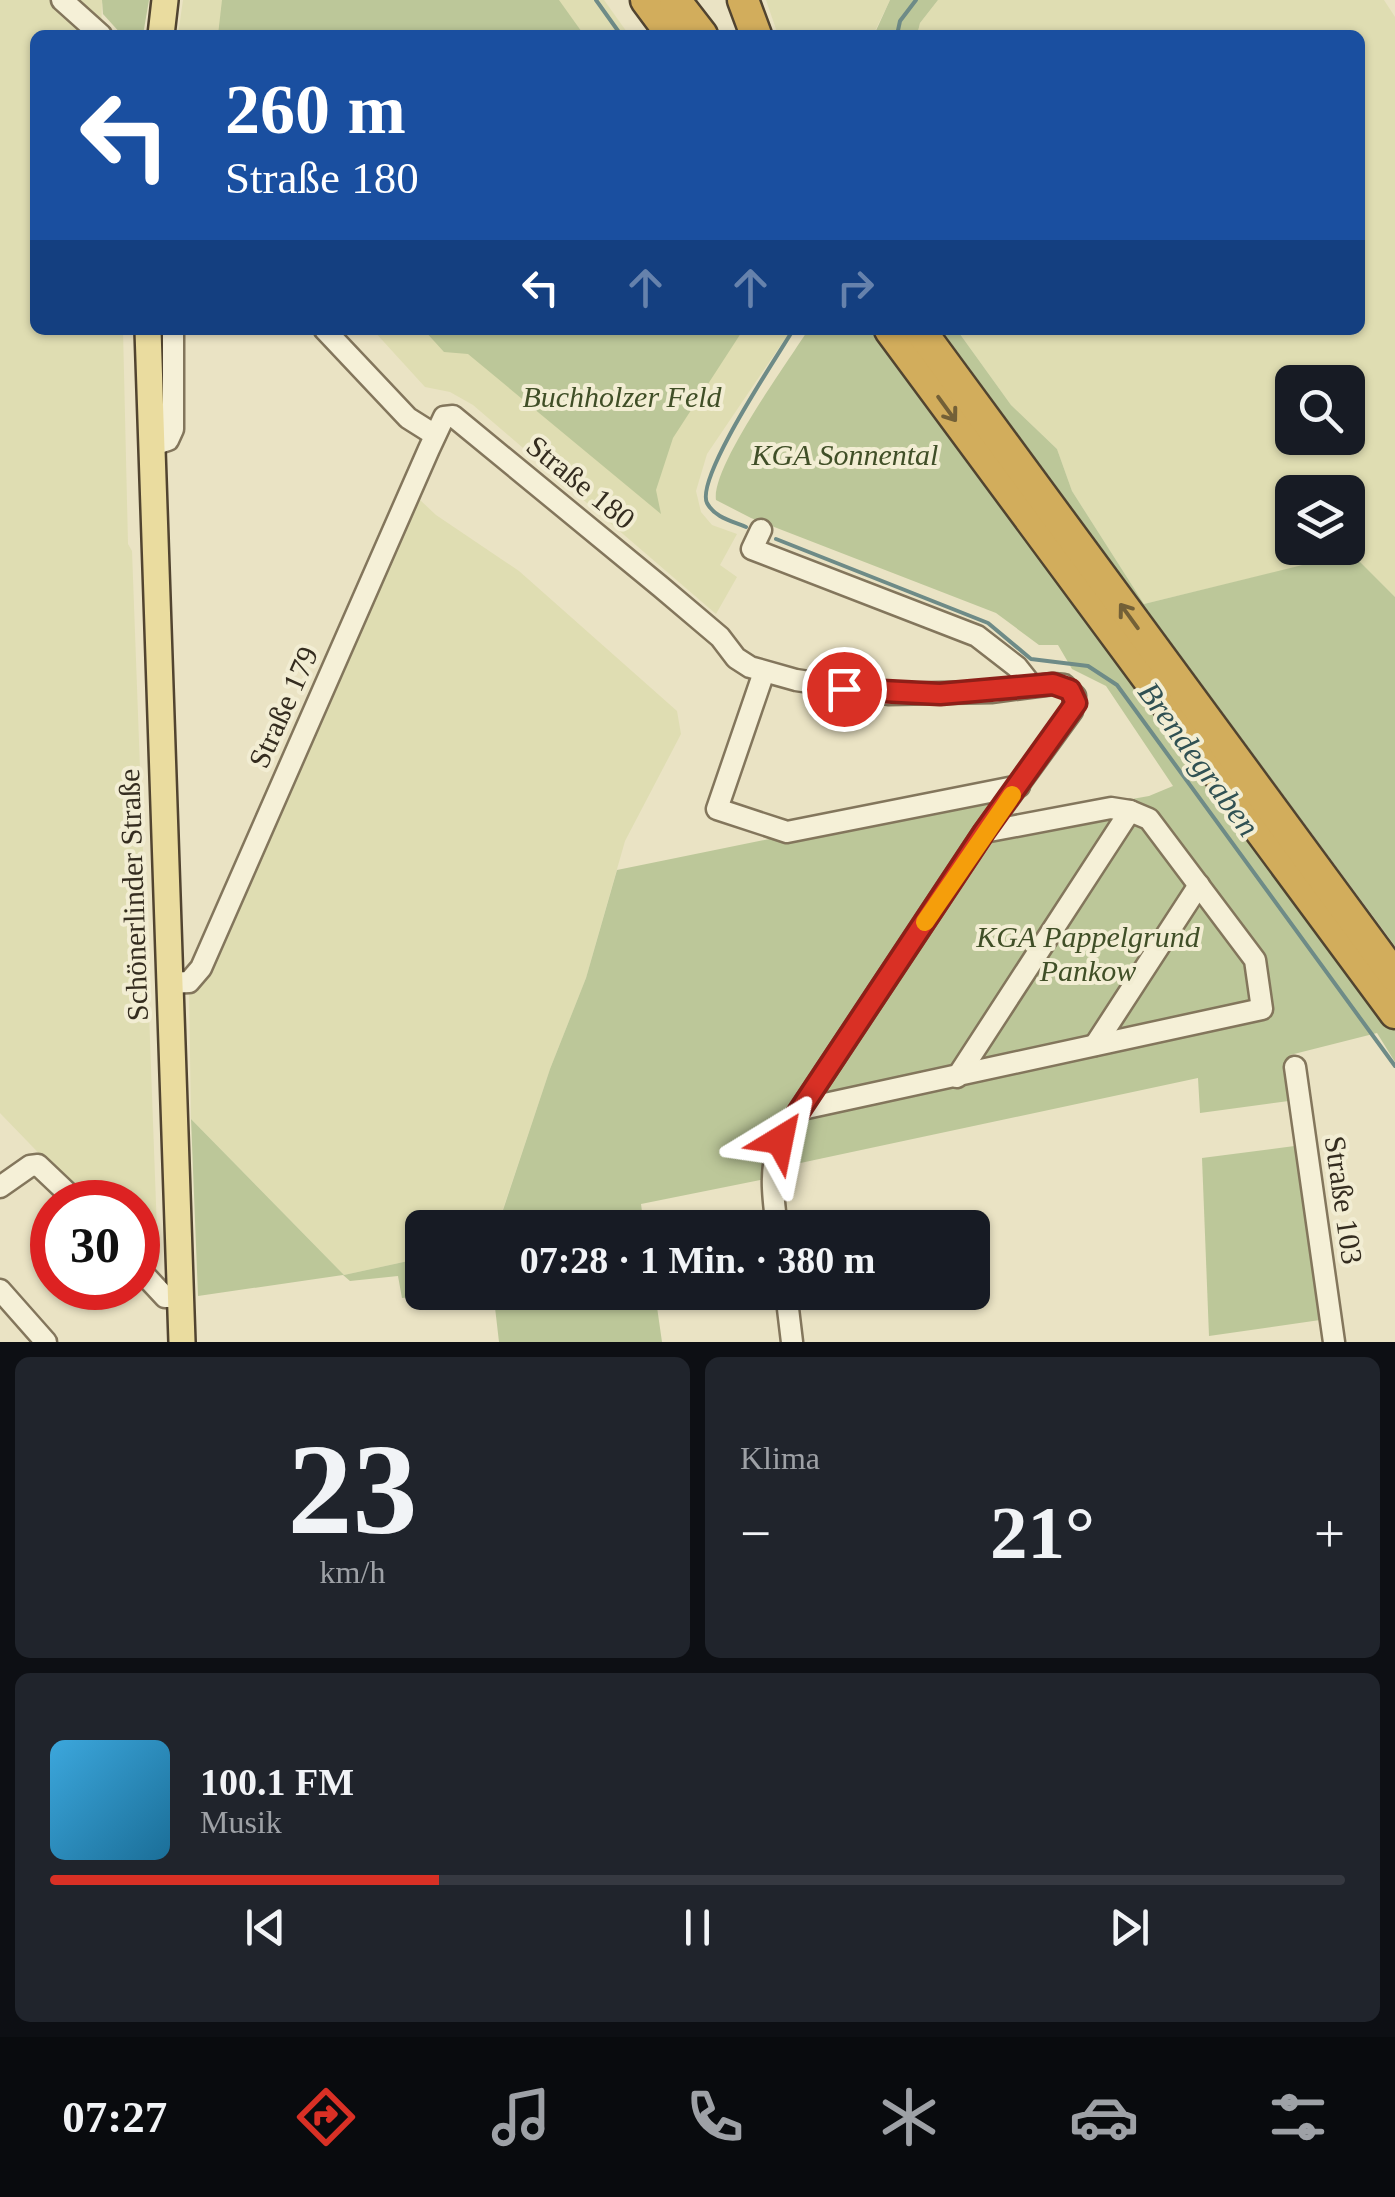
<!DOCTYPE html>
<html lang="de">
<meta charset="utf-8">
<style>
body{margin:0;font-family:Georgia,serif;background:#20242c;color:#f1f3f6;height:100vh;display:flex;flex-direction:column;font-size:38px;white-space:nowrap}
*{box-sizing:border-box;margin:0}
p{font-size:32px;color:#9ea1a6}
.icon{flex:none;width:55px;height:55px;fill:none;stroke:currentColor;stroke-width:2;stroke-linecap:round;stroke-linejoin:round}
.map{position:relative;height:1342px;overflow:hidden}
.drawer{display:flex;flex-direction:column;gap:15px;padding:15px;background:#0d0f14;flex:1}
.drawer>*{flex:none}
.banner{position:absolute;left:30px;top:30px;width:1335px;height:305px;border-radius:15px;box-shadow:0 2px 8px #0004;background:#1a4fa0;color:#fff;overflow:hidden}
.fabs{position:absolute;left:1275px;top:365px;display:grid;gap:20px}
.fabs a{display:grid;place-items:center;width:90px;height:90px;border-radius:15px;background:#171b24;box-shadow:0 2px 8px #0004;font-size:50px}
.speed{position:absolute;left:30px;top:1180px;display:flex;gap:20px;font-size:50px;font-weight:700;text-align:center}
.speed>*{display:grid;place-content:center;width:130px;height:130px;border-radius:50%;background:#171b24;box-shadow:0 2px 8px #0004;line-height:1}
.speed .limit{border:15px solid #d22;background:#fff;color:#111}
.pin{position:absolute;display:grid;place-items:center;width:85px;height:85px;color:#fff;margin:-42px;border:5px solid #fff;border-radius:50%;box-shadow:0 2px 10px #0007}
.me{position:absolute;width:110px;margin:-55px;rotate:35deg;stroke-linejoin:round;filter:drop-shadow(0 0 8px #0008)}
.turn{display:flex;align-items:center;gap:35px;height:210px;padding:0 30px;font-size:45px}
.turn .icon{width:130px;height:130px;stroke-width:2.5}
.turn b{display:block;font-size:70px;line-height:85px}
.lanes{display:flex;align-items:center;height:95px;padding:0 30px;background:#0003;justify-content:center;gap:50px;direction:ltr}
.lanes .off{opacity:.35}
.big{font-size:75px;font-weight:700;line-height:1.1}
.drawer .tile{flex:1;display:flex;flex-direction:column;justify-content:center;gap:15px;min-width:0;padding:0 35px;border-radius:15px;background:#20242c}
.drawer .dial{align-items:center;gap:0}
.dial b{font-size:130px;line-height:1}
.song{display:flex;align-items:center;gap:30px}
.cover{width:120px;height:120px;border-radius:15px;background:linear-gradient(135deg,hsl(200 70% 55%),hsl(200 70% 35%))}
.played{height:10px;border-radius:5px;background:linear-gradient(90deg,#d93025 30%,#363941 30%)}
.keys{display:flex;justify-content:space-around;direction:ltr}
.heat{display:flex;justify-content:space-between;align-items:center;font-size:55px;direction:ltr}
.drawer .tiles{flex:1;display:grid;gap:15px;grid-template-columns:1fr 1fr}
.tile:last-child{grid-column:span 2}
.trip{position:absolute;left:405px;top:1210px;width:585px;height:100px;border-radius:15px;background:#171b24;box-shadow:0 2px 8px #0004;font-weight:700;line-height:100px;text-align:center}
.tab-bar{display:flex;height:160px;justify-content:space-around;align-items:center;background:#090b0e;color:#9ea1a6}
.tab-bar .icon{width:70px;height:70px}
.tab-bar .selected{color:#d93025}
.tab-bar b{font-size:45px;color:#f1f3f6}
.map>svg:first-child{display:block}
.farmland{fill:#dfddb2;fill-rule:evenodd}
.green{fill:#bcc799}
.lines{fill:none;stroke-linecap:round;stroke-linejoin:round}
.stream{stroke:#6e8b87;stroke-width:4}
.minor-casing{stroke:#83765c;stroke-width:25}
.major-casing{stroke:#514430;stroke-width:30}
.highway-casing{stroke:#514430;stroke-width:35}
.minor{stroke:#f5f0d7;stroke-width:20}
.major{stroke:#eadc9f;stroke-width:25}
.highway{stroke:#d2ad5c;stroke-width:30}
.oneway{stroke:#736037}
.route-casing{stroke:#8d1f18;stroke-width:25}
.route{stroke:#d93025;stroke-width:18}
.slow{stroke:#f59e0b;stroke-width:18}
.labels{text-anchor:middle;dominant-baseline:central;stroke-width:8;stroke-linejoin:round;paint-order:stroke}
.park-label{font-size:30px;font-style:italic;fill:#404f27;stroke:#f2edd3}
.street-label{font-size:30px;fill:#342c1f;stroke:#f2edd3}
.water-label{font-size:32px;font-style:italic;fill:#305153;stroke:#f2edd3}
</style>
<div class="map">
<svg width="1395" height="1342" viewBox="0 0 1395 1342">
<rect width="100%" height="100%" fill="#eae3c4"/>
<!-- farmland -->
<g class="farmland">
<path d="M0,0H102L101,35H35V330H123L128,544L132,551L158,1258L146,1263L138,1255V1202H86L0,1113Z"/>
<path d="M183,0H604L629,35H178Z"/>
<path d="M766,0H890L873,35H778Z"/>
<path d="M938,0H1384L1395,17V597L1351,554L1144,604L1072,491L1057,449L1011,405L957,330H1360V35H917L920,23ZM1292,382H1348V438H1292ZM1292,492H1348V548H1292Z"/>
<path d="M373,330H791L707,454L696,491L701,512L712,525L737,534L720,565L737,577L716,614L473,405L450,392L425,387Z"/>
<path d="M419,499L436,515L519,571L677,711L681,734L625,841L586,978L550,1069L497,1227L422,1228V1258L344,1275L191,1119L189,989Z"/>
</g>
<!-- green -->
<g class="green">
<path d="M102,0H149L143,35H122L103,14Z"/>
<path d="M222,0H559L584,35H218Z"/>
<path d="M890,0H938L920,23L917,35H874Z"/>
<path d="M424,330H743L673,438L656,490L661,514L468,354L444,352Z"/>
<path d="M808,330H877L1395,1031V1062L1377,1033L1290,1055L1296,1100L1200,1113L1198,1078L777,1168L779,1154L997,823L1149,796L1173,786L1106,686L1072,669L1058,645H1039L996,613L751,518L716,500C711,467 788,362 808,330Z"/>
<path d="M940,330H957L1011,405L1057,449L1072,491L1144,604L1351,553L1395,597V946L1179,654L1170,655L1051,482Z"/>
<path d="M1009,790L765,1179L641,1204L644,1227L497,1228L550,1069L586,978L617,870Z"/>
<path d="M191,1119L344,1275L422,1258V1292L655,1293L662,1342H499L494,1299L446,1305L429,1295L402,1298L398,1276L350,1281L343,1275L198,1296Z"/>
<path d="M1302,1145L1327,1319L1209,1336L1202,1158Z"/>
</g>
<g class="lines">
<!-- stream -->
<g class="stream">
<path d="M596,0L621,35"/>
<path d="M897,35L900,21L916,0"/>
<path d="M746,527C732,521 715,518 707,503C695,478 777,357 793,330"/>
<path d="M776,539L988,623L1031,659L1088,666L1117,685L1395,1066"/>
</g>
<!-- minor casing -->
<g class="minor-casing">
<g id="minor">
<path d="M62,0L101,35"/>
<path d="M325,330L408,418L435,435"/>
<path d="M150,446L168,440L173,429V330"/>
<path d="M761,530L752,549L977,636L1017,667L1032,686"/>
<path d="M764,672L717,809L787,832L1019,786"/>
<path d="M169,983L189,982L201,968L429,449L444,417L453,416L661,587L720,637L736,658L750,667L796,680L888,694L991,692L1053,684L1064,685L1075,696L1072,711L984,832L780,1140C769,1171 773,1196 777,1228"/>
<path d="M1095,1045L1199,885"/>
<path d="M1295,1067L1334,1342"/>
<path d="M957,1077L1130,811"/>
<path d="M802,1109L1262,1009L1255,960L1149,819L1130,811L1111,808L984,832"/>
<path d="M0,1187L30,1166L38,1165L77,1202"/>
<path d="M138,1268L165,1297H180"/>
<path d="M0,1290L46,1342"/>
<path d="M786,1292L792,1342"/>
</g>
</g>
<!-- major casing -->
<g class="major-casing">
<g id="major">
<path d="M161,35L165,0"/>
<path d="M148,330L182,1342"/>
</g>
</g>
<!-- highway casing -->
<g class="highway-casing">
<g id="highway">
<path d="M646,0L672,35"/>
<path d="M675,0L702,35"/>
<path d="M743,0L756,35"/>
<path d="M890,330L1395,1013"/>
<path d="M920,330L1395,976"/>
</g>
</g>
<!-- minor -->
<use href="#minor" class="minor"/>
<!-- major -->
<use href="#major" class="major"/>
<!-- highway -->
<use href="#highway" class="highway"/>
</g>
<!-- one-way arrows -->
<defs><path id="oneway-shaft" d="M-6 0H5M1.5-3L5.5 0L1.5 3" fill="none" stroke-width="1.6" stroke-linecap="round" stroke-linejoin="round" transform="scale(2.5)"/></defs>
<g class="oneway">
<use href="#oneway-shaft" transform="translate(947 409) rotate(54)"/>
<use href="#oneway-shaft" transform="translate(1129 616) rotate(-126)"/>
</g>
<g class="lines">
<!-- route casing -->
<g class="route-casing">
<path id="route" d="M780,1140L984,832L1076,703L1070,690L1053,684L940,694L844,689"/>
</g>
<!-- route -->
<use href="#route" class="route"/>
<!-- slow -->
<path class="slow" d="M925,922L1012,795"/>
</g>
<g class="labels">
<!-- park labels -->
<g class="park-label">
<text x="622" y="396">Buchholzer Feld</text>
<text x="845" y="454">KGA Sonnental</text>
<text x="1088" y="936">KGA Pappelgrund<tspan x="1088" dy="34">Pankow</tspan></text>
</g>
<!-- street labels -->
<g class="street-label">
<text transform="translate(581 482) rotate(39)">Straße 180</text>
<text transform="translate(283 707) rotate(-66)">Straße 179</text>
<text transform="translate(133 895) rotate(-92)">Schönerlinder Straße</text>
<text transform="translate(1344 1200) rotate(82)">Straße 103</text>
</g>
<!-- water labels -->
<g class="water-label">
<text transform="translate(1199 759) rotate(54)">Brendegraben</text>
</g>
</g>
</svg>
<div class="fabs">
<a><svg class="icon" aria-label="search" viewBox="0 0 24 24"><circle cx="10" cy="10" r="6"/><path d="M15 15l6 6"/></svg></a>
<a><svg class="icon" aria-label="layers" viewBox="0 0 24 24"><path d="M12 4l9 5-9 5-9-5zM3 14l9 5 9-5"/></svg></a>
</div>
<div class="speed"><div class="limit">30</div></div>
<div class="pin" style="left:844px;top:689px;background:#d93025"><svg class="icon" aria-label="arrive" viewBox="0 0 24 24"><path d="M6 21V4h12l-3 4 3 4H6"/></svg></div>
<svg class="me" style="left:780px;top:1140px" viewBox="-20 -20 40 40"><path d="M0-17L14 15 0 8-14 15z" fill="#d93025" stroke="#fff" stroke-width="4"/></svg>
<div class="trip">07:28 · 1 Min. · 380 m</div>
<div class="banner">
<div class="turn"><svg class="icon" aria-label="left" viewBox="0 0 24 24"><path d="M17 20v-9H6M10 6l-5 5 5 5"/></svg><div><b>260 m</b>Straße 180</div></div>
<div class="lanes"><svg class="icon" aria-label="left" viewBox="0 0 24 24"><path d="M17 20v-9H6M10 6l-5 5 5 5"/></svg><svg class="icon off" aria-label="ahead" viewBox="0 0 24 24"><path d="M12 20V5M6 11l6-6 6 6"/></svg><svg class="icon off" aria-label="ahead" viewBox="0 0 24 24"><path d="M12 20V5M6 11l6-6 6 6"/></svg><svg class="icon off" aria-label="right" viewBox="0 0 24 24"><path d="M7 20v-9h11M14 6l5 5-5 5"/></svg></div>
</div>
</div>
<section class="drawer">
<div class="tiles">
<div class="tile dial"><b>23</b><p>km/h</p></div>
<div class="tile"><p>Klima</p>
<div class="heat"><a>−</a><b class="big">21°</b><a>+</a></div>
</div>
<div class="tile">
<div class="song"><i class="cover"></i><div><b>100.1 FM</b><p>Musik</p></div></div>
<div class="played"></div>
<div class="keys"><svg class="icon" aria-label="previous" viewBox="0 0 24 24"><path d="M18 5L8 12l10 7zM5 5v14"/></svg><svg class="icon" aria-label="pause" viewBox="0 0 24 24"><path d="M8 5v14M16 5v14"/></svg><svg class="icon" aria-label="next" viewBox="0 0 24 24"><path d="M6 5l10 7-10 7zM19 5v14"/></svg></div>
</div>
</div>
</section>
<nav class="tab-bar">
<b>07:27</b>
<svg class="icon selected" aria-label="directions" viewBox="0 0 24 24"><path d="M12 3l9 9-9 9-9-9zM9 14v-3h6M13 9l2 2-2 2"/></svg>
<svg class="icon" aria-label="music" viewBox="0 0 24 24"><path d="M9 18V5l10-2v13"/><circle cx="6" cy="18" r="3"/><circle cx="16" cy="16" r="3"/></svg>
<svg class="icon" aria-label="phone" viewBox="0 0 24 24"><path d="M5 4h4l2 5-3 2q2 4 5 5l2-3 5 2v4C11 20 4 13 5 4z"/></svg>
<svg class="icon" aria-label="climate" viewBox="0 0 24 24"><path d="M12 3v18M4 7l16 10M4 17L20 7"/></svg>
<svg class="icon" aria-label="car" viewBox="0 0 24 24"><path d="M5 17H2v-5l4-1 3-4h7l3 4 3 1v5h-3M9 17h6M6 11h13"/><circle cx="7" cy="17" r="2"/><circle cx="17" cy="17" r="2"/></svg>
<svg class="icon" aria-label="filters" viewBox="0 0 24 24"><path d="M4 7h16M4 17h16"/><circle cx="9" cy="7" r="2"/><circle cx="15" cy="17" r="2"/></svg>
</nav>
